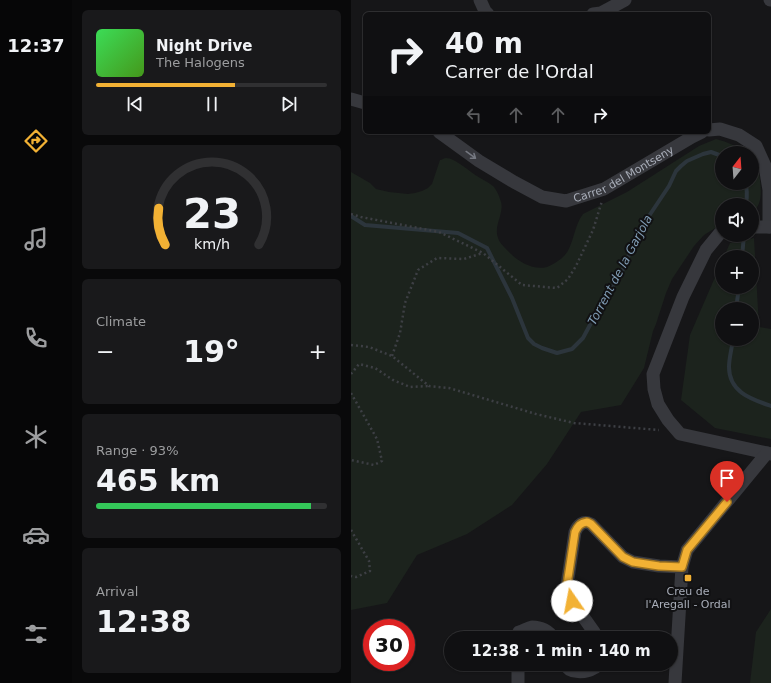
<!DOCTYPE html>
<meta charset="utf-8">
<style>
body{margin:0;font-family:"DejaVu Sans",sans-serif;background:#19191b;color:#f1f3f6;height:100vh;display:flex;flex-direction:column;font-size:15px;white-space:nowrap}
*{box-sizing:border-box;margin:0}
p{font-size:13px;color:#9c9d9f}
.icon{flex:none;width:22px;height:22px;fill:none;stroke:currentColor;stroke-width:2;stroke-linecap:round;stroke-linejoin:round}
.map{position:relative;flex:1;overflow:hidden}
.panel{display:flex;flex-direction:column;gap:10px;padding:10px;background:#09090a;width:279px}
.panel>*{flex:none}
.hud{position:absolute;left:12px;top:12px;width:348px;height:122px;border-radius:6px;box-shadow:0 1px 3px #0004,0 0 0 1px #303032;background:#101012;color:#f1f3f6;overflow:hidden}
.needle{width:26px;rotate:17deg}
.fabs{position:absolute;left:364px;top:146px;display:grid;gap:8px}
.fabs a{display:grid;place-items:center;width:44px;height:44px;border-radius:50%;background:#101012;box-shadow:0 1px 3px #0004,0 0 0 1px #303032;font-size:20px}
.speed{position:absolute;left:12px;top:619px;display:flex;gap:8px;font-size:20px;font-weight:700;text-align:center}
.speed>*{display:grid;place-content:center;width:52px;height:52px;border-radius:50%;background:#101012;box-shadow:0 1px 3px #0004,0 0 0 1px #303032;line-height:1}
.speed .limit{border:6px solid #d22;background:#fff;color:#111}
.pin{position:absolute;display:grid;place-items:center;width:34px;height:34px;color:#fff;margin:-41px -17px;border-radius:50% 50% 50% 0;rotate:-45deg;box-shadow:0 0 4px #0007}
.pin .icon{rotate:45deg}
.me{position:absolute;width:44px;margin:-22px;rotate:348deg;stroke-linejoin:round;filter:drop-shadow(0 0 3px #0008)}
.turn{display:flex;align-items:center;gap:14px;height:84px;padding:0 16px;font-size:18px}
.turn .icon{width:52px;height:52px;stroke-width:2.5}
.turn b{display:block;font-size:28px;line-height:34px}
.lanes{display:flex;align-items:center;height:38px;padding:0 16px;background:#0003;justify-content:center;gap:20px;direction:ltr}
.lanes .off{opacity:.35}
.big{font-size:30px;font-weight:700;line-height:1.1}
.panel .widget{flex:1;display:flex;flex-direction:column;justify-content:center;gap:6px;min-width:0;padding:0 14px;border-radius:6px;background:#19191b}
.panel .dial{align-items:center;gap:0}
.dial svg{height:104px;overflow:visible;fill:none;stroke:#303032;stroke-width:7;stroke-linecap:round;text-anchor:middle}
.dial text{fill:#f1f3f6;stroke:none}
.song{display:flex;align-items:center;gap:12px}
.cover{width:48px;height:48px;border-radius:6px;background:linear-gradient(135deg,hsl(130 70% 55%),hsl(100 70% 35%))}
.played{height:4px;border-radius:2px;background:linear-gradient(90deg,#f2b134 60%,#303032 60%)}
.keys{display:flex;justify-content:space-around;direction:ltr}
.heat{display:flex;justify-content:space-between;align-items:center;font-size:22px;direction:ltr}
.charge{height:6px;border-radius:3px;background:linear-gradient(90deg,#34c759 93%,#303032 0)}
.trip{position:absolute;left:93px;top:631px;width:234px;height:40px;border-radius:20px;background:#101012;box-shadow:0 1px 3px #0004,0 0 0 1px #303032;font-weight:700;line-height:40px;text-align:center}
main{display:flex;flex:1;min-height:0}
.menu{display:flex;flex-direction:column;width:72px;justify-content:space-around;align-items:center;background:#060607;color:#9c9d9f}
.menu .icon{width:28px;height:28px}
.menu .on{color:#f2b134}
.menu b{font-size:18px;color:#f1f3f6}
.map>svg:first-child{display:block}
.green{fill:#1c231d;fill-rule:evenodd}
.lines{fill:none;stroke-linecap:round;stroke-linejoin:round}
.stream{stroke:#2c353c;stroke-width:4}
.path{stroke:#3d3f44;stroke-width:2.5;stroke-dasharray:2 3;stroke-linecap:butt}
.street{stroke:#37383d;stroke-width:13}
.oneway{stroke:#757881}
.route-casing{stroke:#9d7322;stroke-width:10}
.route{stroke:#f2b134;stroke-width:7}
.poi-dot{fill:#f2b134;stroke:#111113;stroke-width:1.5}
.labels{text-anchor:middle;dominant-baseline:central;stroke-width:4;stroke-linejoin:round;paint-order:stroke}
.street-label{font-size:11px;fill:#a8adb8;stroke:#111113}
.poi-label{font-size:11px;fill:#a8adb8;stroke:#111113}
.water-label{font-size:12px;font-style:italic;fill:#7f9bb3;stroke:#111113}
</style>
<main>
<nav class="menu">
<b>12:37</b>
<svg class="icon on" aria-label="directions" viewBox="0 0 24 24"><path d="M12 3l9 9-9 9-9-9zM9 14v-3h6M13 9l2 2-2 2"/></svg>
<svg class="icon" aria-label="music" viewBox="0 0 24 24"><path d="M9 18V5l10-2v13"/><circle cx="6" cy="18" r="3"/><circle cx="16" cy="16" r="3"/></svg>
<svg class="icon" aria-label="phone" viewBox="0 0 24 24"><path d="M5 4h4l2 5-3 2q2 4 5 5l2-3 5 2v4C11 20 4 13 5 4z"/></svg>
<svg class="icon" aria-label="climate" viewBox="0 0 24 24"><path d="M12 3v18M4 7l16 10M4 17L20 7"/></svg>
<svg class="icon" aria-label="car" viewBox="0 0 24 24"><path d="M5 17H2v-5l4-1 3-4h7l3 4 3 1v5h-3M9 17h6M6 11h13"/><circle cx="7" cy="17" r="2"/><circle cx="17" cy="17" r="2"/></svg>
<svg class="icon" aria-label="filters" viewBox="0 0 24 24"><path d="M4 7h16M4 17h16"/><circle cx="9" cy="7" r="2"/><circle cx="15" cy="17" r="2"/></svg>
</nav>
<section class="panel">
<div class="widget">
<div class="song"><i class="cover"></i><div><b>Night Drive</b><p>The Halogens</p></div></div>
<div class="played"></div>
<div class="keys"><svg class="icon" aria-label="previous" viewBox="0 0 24 24"><path d="M18 5L8 12l10 7zM5 5v14"/></svg><svg class="icon" aria-label="pause" viewBox="0 0 24 24"><path d="M8 5v14M16 5v14"/></svg><svg class="icon" aria-label="next" viewBox="0 0 24 24"><path d="M6 5l10 7-10 7zM19 5v14"/></svg></div>
</div>
<div class="widget dial"><svg viewBox="0 0 100 80">
<path d="M14 69A42 42 0 1 1 86 69"/>
<path d="M14 69A42 42 0 0 1 9 41" stroke="#f2b134"/>
<text x="50" y="56" font-size="32" font-weight="700">23</text>
<text x="50" y="72" font-size="11">km/h</text>
</svg></div>
<div class="widget"><p>Climate</p>
<div class="heat"><a>−</a><b class="big">19°</b><a>+</a></div>
</div>
<div class="widget"><p>Range · 93%</p><b class="big">465 km</b><div class="charge"></div></div>
<div class="widget"><p>Arrival</p><b class="big">12:38</b></div>
</section>
<div class="map">
<svg width="420" height="683" viewBox="0 0 420 683">
<rect width="100%" height="100%" fill="#161618"/>
<!-- green -->
<g class="green">
<path d="M365,139C376,142 385,145 392,153H371V183H401V163C403,165 406,168 407,170C409,173 408,177 409,180C410,190 412,205 401,212V205H371V224L353,235L343,246L321,279L315,293L305,324L302,331L293,368L270,405L230,412L196,464L161,505L116,534L66,555L36,603L0,610V172L19,183L25,189L38,192L57,194L64,193L71,191L77,188L81,184L89,160C91,160 93,158 95,158C104,158 119,172 126,176C131,179 138,183 142,186C145,189 148,195 149,199C155,212 142,225 147,238C148,242 152,246 156,250C165,260 181,271 196,267C201,265 207,261 211,258C223,248 222,227 232,214L276,192L348,146Z"/>
<path d="M403,238L408,327L420,329V439L364,428L330,400L339,335L371,261V287H401V257H373L379,243ZM371,309H401V339H371Z"/>
<path d="M420,609V683H399L405,632Z"/>
</g>
<g class="lines">
<!-- stream -->
<g class="stream">
<path d="M394,183C397,190 396,198 395,205"/>
<path d="M0,216L14,225L107,233L136,248L161,298L177,338L183,344L191,348L206,353L221,349L232,338L247,310L271,271L275,263L284,238L288,231L318,186L325,171L330,166L336,161L352,154L360,152L371,156"/>
<path d="M391,257L393,235"/>
<path d="M385,309L388,287"/>
<path d="M382,339C381,348 378,358 378,367C378,392 400,399 420,406"/>
</g>
<!-- path -->
<g class="path">
<path d="M0,214L10,217L88,232L132,253L171,285L206,288L217,279L225,266L242,230L251,201"/>
<path d="M0,345L18,347L41,356L78,386L98,388L185,414L223,423L308,430"/>
<path d="M41,356L49,333L54,303L67,270L86,258L113,259L132,253"/>
<path d="M0,374L8,364L24,368L42,380L59,387L78,386"/>
<path d="M0,393L26,439L31,461L23,465L0,460"/>
<path d="M0,530L18,561L19,571L5,577L0,576"/>
</g>
<!-- street -->
<g class="street">
<path d="M129,0L134,11L137,14"/>
<path d="M419,0H420"/>
<path d="M242,14L250,13L274,0"/>
<path d="M0,99L14,103"/>
<path d="M358,130L369,129L388,135L405,146L414,166L418,190V227"/>
<path id="s1" d="M88,132L128,161L163,182L191,197L215,201L253,189L341,137L351,132"/>
<path d="M401,227H418"/>
<path d="M371,232L369,233L355,250L332,297L302,374L303,389L307,404L317,420L329,434L420,454"/>
<path d="M168,638V632C172,631 177,628 181,627C190,627 198,631 202,638"/>
<path d="M246,638L243,632L221,601L216,585L224,532C227,525 232,520 240,524L272,557L282,562L308,566L331,567"/>
<path d="M214,664C218,674 235,673 243,668C245,668 247,665 248,664"/>
<path d="M167,683V664"/>
<path d="M324,683L331,567L336,550L416,453"/>
</g>
</g>
<!-- one-way arrows -->
<defs><path id="oneway-shaft" d="M-6 0H5M1.5-3L5.5 0L1.5 3" fill="none" stroke-width="1.6" stroke-linecap="round" stroke-linejoin="round"/></defs>
<use class="oneway" href="#oneway-shaft" transform="translate(120 155) rotate(36)"/>
<g class="lines">
<!-- route casing -->
<g class="route-casing">
<path id="route" d="M221,601L216,585L224,532C227,526 229,523 236,522L240,524L272,557L282,562L308,566L331,567L336,550L376,502"/>
</g>
<!-- route -->
<use href="#route" class="route"/>
</g>
<!-- markers -->
<rect class="poi-dot" x="333" y="574" width="8" height="8" rx="2"/>
<g class="labels">
<!-- street labels -->
<g class="street-label">
<text stroke="none"><textPath href="#s1" startOffset="210">Carrer del Montseny</textPath></text>
</g>
<!-- poi labels -->
<g class="poi-label">
<text x="337" y="591">Creu de<tspan x="337" dy="13">l'Aregall - Ordal</tspan></text>
</g>
<!-- water labels -->
<g class="water-label">
<text transform="translate(269 270) rotate(-62)">Torrent de la Garjola</text>
</g>
</g>
</svg>
<div class="fabs">
<a><svg class="needle" viewBox="-14 -14 28 28"><path d="M0-13l5 13h-10z" fill="#e53935"/><path d="M0 13l5-13h-10z" fill="#9c9d9f"/></svg></a>
<a><svg class="icon" aria-label="sound" viewBox="0 0 24 24"><path d="M4 9h4l5-4v14l-5-4H4zM17 9q2 3 0 6"/></svg></a>
<a>+</a>
<a>−</a>
</div>
<div class="speed"><div class="limit">30</div></div>
<div class="pin" style="left:376px;top:502px;background:#d93025"><svg class="icon" aria-label="arrive" viewBox="0 0 24 24"><path d="M6 21V4h12l-3 4 3 4H6"/></svg></div>
<svg class="me" style="left:221px;top:601px" viewBox="-20 -20 40 40"><circle r="19" fill="#fff"/><path d="M0-13L10 11 0 6-10 11z" fill="#f2b134"/></svg>
<div class="trip">12:38 · 1 min · 140 m</div>
<div class="hud">
<div class="turn"><svg class="icon" aria-label="right" viewBox="0 0 24 24"><path d="M7 20v-9h11M14 6l5 5-5 5"/></svg><div><b>40 m</b>Carrer de l'Ordal</div></div>
<div class="lanes"><svg class="icon off" aria-label="left" viewBox="0 0 24 24"><path d="M17 20v-9H6M10 6l-5 5 5 5"/></svg><svg class="icon off" aria-label="ahead" viewBox="0 0 24 24"><path d="M12 20V5M6 11l6-6 6 6"/></svg><svg class="icon off" aria-label="ahead" viewBox="0 0 24 24"><path d="M12 20V5M6 11l6-6 6 6"/></svg><svg class="icon" aria-label="right" viewBox="0 0 24 24"><path d="M7 20v-9h11M14 6l5 5-5 5"/></svg></div>
</div>
</div>
</main>
